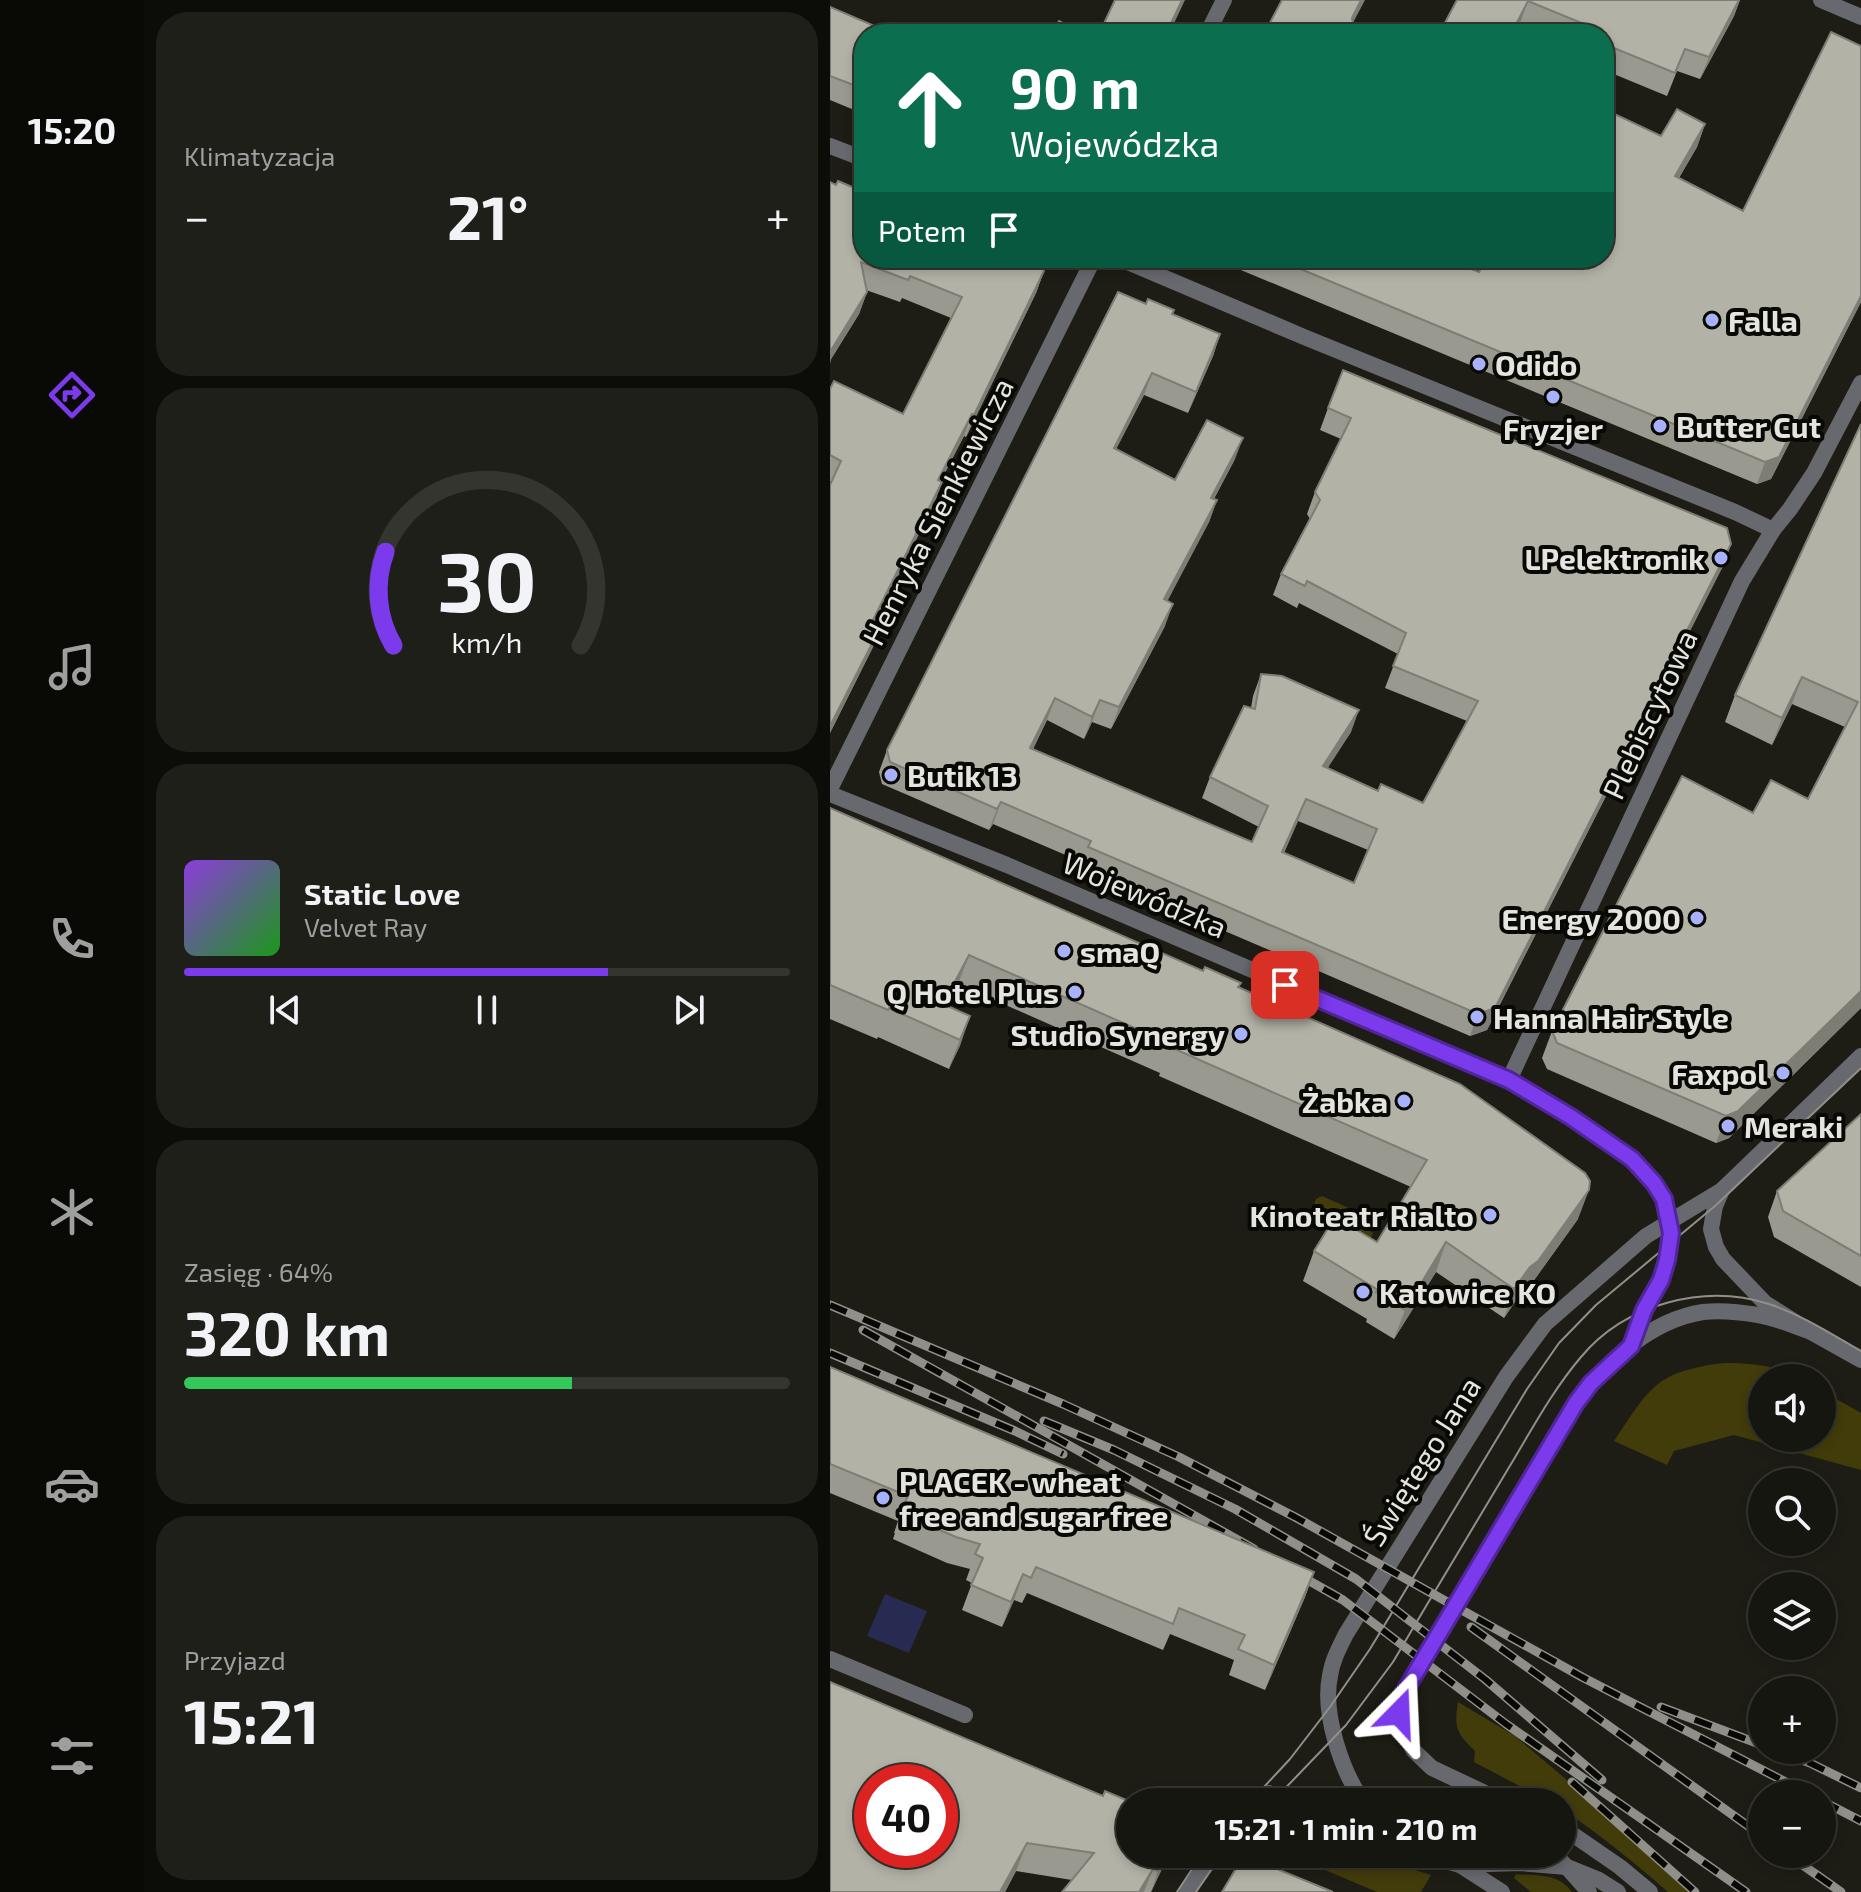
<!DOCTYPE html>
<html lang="pl">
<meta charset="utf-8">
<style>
body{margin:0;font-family:"Exo 2",sans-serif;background:#1f1f19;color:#f1f3f6;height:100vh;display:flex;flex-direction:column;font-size:30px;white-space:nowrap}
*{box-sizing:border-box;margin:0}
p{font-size:26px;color:#9e9f9f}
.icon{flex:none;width:44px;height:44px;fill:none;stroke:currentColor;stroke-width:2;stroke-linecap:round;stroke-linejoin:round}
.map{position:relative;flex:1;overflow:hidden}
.details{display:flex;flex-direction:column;gap:12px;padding:12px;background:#0c0c09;width:686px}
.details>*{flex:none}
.guide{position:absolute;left:24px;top:24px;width:760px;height:244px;border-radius:32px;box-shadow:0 4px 12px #0003,0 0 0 2px #353530;background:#0b6e4f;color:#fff;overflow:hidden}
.buttons{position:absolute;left:918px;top:1364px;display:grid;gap:16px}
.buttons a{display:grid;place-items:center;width:88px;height:88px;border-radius:50%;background:#161610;box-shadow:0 4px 12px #0003,0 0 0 2px #353530;font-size:40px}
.speed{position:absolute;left:24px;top:1764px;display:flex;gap:16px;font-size:40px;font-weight:700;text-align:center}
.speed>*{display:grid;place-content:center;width:104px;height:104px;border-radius:50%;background:#161610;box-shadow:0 4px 12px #0003,0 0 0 2px #353530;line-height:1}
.speed .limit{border:12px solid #d22;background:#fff;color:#111}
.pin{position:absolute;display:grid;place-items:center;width:68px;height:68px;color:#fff;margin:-34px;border-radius:16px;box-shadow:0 4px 12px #0006}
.me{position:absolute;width:88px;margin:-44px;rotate:21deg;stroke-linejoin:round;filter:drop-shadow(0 0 6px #0008)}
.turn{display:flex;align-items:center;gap:28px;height:168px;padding:0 24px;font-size:36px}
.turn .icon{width:104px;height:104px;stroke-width:2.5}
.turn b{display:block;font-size:56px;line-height:68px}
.then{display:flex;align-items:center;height:76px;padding:0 24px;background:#0003;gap:16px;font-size:30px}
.big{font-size:60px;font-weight:700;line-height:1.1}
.details .card{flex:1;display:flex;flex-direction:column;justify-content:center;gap:12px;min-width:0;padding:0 28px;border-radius:32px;background:#1f1f19}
.details .dial{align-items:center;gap:0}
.dial svg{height:208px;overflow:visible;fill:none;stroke:#353530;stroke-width:7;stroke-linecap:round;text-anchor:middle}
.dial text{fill:#f1f3f6;stroke:none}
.song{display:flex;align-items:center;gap:24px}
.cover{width:96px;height:96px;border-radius:12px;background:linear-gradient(135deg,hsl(270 70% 55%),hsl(120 70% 35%))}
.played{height:8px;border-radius:4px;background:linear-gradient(90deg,#7c3aed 70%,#353530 70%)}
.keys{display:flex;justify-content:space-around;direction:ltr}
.heat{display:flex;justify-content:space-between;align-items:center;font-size:44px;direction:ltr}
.charge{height:12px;border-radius:6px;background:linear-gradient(90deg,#34c759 64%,#353530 0)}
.trip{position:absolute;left:286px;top:1788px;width:460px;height:80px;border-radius:40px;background:#161610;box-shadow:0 4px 12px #0003,0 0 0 2px #353530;font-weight:700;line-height:80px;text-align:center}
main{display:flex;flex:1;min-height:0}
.dock{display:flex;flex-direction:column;width:144px;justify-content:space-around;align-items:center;background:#090906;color:#9e9f9f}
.dock .icon{width:56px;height:56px}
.dock .active{color:#7c3aed}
.dock b{font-size:36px;color:#f1f3f6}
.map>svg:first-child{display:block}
.grass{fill:#423c0b}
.water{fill:#272a51}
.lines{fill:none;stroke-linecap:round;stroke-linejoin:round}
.pedestrian{stroke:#68696e;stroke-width:16}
.minor{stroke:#68696e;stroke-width:16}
.tertiary{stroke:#68696e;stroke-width:16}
.tram{stroke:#908f89;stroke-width:2}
.rail-casing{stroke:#908f89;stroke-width:9}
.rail{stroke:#080805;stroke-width:6;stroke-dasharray:18;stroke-linecap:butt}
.wall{fill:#9a9990;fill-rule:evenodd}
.shaded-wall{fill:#7d7d75}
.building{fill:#b3b2a7;stroke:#7d7d75;stroke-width:2;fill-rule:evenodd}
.route-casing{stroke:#51269a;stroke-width:20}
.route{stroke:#7c3aed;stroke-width:14}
.poi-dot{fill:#a7b1fc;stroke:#080805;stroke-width:3}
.labels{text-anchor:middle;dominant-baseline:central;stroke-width:8;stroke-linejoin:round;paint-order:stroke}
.poi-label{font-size:30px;font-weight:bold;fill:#e5e4de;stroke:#080805;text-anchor:start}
.street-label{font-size:30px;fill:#e5e4de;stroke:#080805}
</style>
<main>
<nav class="dock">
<b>15:20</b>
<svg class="icon active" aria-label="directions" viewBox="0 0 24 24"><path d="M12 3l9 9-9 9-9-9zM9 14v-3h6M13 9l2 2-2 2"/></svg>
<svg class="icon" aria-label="music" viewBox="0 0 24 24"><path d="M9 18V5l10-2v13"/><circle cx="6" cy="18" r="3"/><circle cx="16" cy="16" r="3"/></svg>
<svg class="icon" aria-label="phone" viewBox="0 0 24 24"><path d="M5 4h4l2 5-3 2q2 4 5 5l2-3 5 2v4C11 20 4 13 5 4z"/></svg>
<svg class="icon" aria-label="climate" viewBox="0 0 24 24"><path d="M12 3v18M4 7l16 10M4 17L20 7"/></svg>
<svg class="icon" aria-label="car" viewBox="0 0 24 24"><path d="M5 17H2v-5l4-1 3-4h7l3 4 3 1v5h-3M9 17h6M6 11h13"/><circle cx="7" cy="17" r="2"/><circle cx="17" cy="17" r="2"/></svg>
<svg class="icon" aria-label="filters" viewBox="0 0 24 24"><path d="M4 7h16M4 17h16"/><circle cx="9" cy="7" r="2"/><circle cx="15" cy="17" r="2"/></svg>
</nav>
<section class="details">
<div class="card"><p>Klimatyzacja</p>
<div class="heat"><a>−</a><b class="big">21°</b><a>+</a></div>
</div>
<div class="card dial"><svg viewBox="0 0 100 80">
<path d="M14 69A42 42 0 1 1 86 69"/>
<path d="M14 69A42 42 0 0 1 11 33" stroke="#7c3aed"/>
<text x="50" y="56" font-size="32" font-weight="700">30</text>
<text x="50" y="72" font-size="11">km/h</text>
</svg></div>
<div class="card">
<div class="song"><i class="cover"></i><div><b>Static Love</b><p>Velvet Ray</p></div></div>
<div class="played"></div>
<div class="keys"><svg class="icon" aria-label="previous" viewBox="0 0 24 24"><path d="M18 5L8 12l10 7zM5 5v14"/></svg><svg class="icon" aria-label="pause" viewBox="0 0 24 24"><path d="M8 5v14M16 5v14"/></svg><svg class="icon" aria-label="next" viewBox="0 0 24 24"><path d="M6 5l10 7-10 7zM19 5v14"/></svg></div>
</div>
<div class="card"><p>Zasięg · 64%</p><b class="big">320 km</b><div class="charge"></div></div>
<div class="card"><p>Przyjazd</p><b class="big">15:21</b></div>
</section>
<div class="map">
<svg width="1031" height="1892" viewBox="0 0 1031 1892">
<rect width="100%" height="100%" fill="#1e1d15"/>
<!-- grass -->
<g class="grass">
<path d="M492,1196L521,1209L517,1217L543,1233L539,1241C531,1237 522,1233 513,1231C494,1225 490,1227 483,1207L486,1199Z"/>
<path d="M894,1363C919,1363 946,1365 969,1378H932V1438H992V1391L1031,1413V1470L904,1435L844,1451L837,1465L784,1441C798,1421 811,1396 832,1381C848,1370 875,1365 894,1363Z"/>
<path d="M628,1702L685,1736L837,1865L864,1892H838C804,1862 769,1834 732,1809V1802H720L644,1762L645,1751C626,1733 624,1727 628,1702Z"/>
<path d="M442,1854H553L579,1868L601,1875L591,1892H547L488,1867Z"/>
<path d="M686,1874C708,1876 728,1873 742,1892H701L684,1878Z"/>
</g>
<!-- water -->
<path class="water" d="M55,1594L97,1611L79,1653L37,1636Z"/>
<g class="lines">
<!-- pedestrian -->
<g class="pedestrian">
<path d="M0,1659L135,1715"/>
<path d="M431,1802L439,1793"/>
<path d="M357,1892L384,1854"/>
</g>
<!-- minor -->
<g class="minor">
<path d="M991,0L1031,17"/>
<path d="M377,34L394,0"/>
<path d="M0,146L34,159"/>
<path d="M288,258L474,337L905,512L943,530"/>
<path d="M0,789L264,258"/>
<path d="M0,794L177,865L679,1080L741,1117L802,1159L824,1183L834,1199L841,1233L837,1260L831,1280L814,1310L801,1346"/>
<path d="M679,1080L912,581L943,530L960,509L984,473L1031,383"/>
<path d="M725,1854L759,1892"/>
<path d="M630,1865L672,1892"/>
</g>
<!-- tertiary -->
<g class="tertiary">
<path d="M892,1190L885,1206L881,1229L886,1247L893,1259L935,1303L981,1332L1031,1360"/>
<path d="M533,1802C512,1771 492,1714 500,1676C502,1661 509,1648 516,1634L676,1377L715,1324L816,1236L892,1190L1031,1056"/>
<path d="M674,1802L602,1768L584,1751L575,1735L569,1713L573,1694L584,1675L746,1403C775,1362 821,1320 873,1312C891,1310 910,1312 928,1315C946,1318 964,1326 981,1332"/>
<path d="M732,1827L790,1867L820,1892"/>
<path d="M592,1854L630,1865L689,1863L737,1867L769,1880L788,1892"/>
</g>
<!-- tram -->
<g class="tram">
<path d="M420,1802L460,1759L500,1707L540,1649L697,1389L729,1343L766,1305L885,1206L1031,1068"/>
<path d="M442,1802L516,1725L563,1662C601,1597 640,1533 678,1469C701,1431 722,1391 751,1357C795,1304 874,1283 939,1304C972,1315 1001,1334 1031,1351"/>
<path d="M347,1892L372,1854"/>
<path d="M366,1892L392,1854"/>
</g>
<!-- rail casing -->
<g class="rail-casing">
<g id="rail">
<path d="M0,1305L233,1404L349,1457L465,1517L752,1677L979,1794"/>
<path d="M33,1330L424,1549"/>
<path d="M0,1353L185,1431L233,1454"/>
<path d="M214,1421L284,1450L405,1509L526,1579L656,1680L772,1780"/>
<path d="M462,1571L513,1600L676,1724L916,1892"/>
<path d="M641,1627L932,1836"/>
<path d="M831,1707L932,1745"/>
<path d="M944,1750L980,1763L1031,1788"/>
<path d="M742,1782L865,1892"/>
<path d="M992,1801L1031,1821"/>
<path d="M957,1854L1011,1892"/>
</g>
</g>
<!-- rail -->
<use href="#rail" class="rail"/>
</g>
<!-- wall -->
<g class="wall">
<path d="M627,0H910L904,16L870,79L847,71L837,96L774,70V34H717Z"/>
<path d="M0,7L34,34V114L0,100Z"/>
<path d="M1031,46V302L941,479L927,484L382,258H613L649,272L831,136L875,124L867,147L849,178L913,211Z"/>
<path d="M6,185L214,271L206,293L136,437L134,436L110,482H112L104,504L44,623L51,626L43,647L0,733V485L2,482L0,481V389L73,414L121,318L72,298L70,302L36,290L37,292L29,314L1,359L0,364Z"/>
<path d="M342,314L390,334L383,356L358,413L314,395L286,449L345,480L405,459L384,499L387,500L379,522L337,600L335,626L281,729L262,722L254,739L217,720L203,749L422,842L429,827L372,798L380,777L421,708L423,696L431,674L521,732L497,768L548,791L593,803L637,721L555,688L568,654L469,603L467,608L443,595L451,574L480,519L477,514L485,492L511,439L490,430L498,408L901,544L893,566L657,1030L640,1036L250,869L252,862L163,824L159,830L52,784L49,772L57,750ZM468,821L538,850L524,883L454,853Z"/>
<path d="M1031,424V1008L899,1138L886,1143L717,1069L712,1058L722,1031L923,813L978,799L1015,727L962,704L942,745L895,722L905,695Z"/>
<path d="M0,808L373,971L411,983L409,987L748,1219L697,1290L689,1296L674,1318L606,1272L564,1339L536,1322L537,1319L473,1281L484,1251L547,1242L581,1187L329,1076L330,1073L128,984L117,1006L140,1016L119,1069L48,1037L47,1039L0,1019Z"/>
<path d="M1031,1114V1287L944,1237L938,1217L947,1191Z"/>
<path d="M0,1367L484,1572L475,1597L435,1690L399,1675L404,1660L340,1634L333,1650L197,1593L192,1603L184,1600L172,1627L132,1610L142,1583L136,1580L140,1569L117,1563L63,1539L65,1533H64L68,1521L0,1493Z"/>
<path d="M0,1682L300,1854H339L321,1892H232L242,1880L186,1871L175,1892H0Z"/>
</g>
<!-- shaded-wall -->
<g class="shaded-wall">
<path d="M352,0H355L339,34H336Z"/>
<path d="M531,0H535L517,34L522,18Z"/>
<path d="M909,0L904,16L870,79L879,57Z"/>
<path d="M698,1L690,23L684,34H681Z"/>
<path d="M875,124L867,147L837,198L845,176Z"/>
<path d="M214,271L206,293L136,437L144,415Z"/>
<path d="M37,292L29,314L0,361V352Z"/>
<path d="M1031,296V302L941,479L927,484L935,462Z"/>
<path d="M390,334L383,356L358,413L366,392Z"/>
<path d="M322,373L314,395L276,469L284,448Z"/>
<path d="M142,414L134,436L100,502L108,480Z"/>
<path d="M413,438L405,459L373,519L381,498Z"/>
<path d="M112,482L104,504L34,644L42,622Z"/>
<path d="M387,500L379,522L327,621L334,599Z"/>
<path d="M901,544L893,566L657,1030L640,1036L648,1014Z"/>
<path d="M343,604L335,626L281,729L289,707Z"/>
<path d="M51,626L43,647L0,733V726Z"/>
<path d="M972,677L962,704L942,745L952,718Z"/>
<path d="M225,698L217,720L193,770L200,748Z"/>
<path d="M270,700L262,722L254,739L262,717Z"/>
<path d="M529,710L521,732L485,788L493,766Z"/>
<path d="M476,799L468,821L444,874L452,852Z"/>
<path d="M171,802L163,824L159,830L167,809Z"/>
<path d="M139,955L128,984L105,1029L113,1004Z"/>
<path d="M1031,991V1008L899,1138L886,1143L896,1116Z"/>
<path d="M140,1016L130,1046L119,1069L130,1040Z"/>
<path d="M759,1190L748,1219L697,1290L689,1296L674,1318L684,1289Z"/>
<path d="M616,1242L606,1272L564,1339L575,1310Z"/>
<path d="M484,1572L475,1597L435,1690L444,1665Z"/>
<path d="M193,1574L184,1600L172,1627L181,1602Z"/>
<path d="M197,1843L186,1871L175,1892H170Z"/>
<path d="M336,1854H339L321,1892L328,1871Z"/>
<path d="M323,1869L314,1892H309Z"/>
</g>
<!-- building -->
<g class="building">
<path d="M285,0H352L336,34H269Z"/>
<path d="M452,0H531L522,18L525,34H434Z"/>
<path d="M627,0H909L879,57L855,49L845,73L774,44V37L776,33L698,1L681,34H609Z"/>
<path d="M0,7L63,34H34V89L0,76Z"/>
<path d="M229,21L254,34H221Z"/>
<path d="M1001,32L1031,46V296L949,457L935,462L444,258H613L649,272L657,258H774V109L831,136L847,109L875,124L845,176L913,211Z"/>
<path d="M8,181L34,192V258H204L210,260L214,271L144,415L142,414L108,480L112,482L42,622L51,626L0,726V485L11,461L0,455V389L4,381L73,414L132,297L80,276L78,280L31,262L37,292L0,352V182L6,185Z"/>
<path d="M288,292L316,304L318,299L344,310L342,314L390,334L366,392L322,373L284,448L345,480L377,420L413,438L381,498L387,500L334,599L343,604L289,707L270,700L262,717L225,698L200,748L422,842L438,806L380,777L414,706L425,709L431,674L452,676L529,710L493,766L548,791L551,784L593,803L648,701L563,666L576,633L477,581L475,586L451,574L490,500L485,492L521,418L498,408L513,370L897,528L901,544L665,1008L648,1014L258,847L261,841L171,802L167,809L60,762L57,750ZM476,799L547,829L524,883L452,852Z"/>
<path d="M1031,424V991L908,1111L896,1116L727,1043L722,1031L852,776L923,813L941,780L978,799L1028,702L972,677L952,718L905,695Z"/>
<path d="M0,808L373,971L375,967L411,983L408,987L630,1084L755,1173L760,1181L759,1190L708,1261L700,1267L684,1289L616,1242L575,1310L546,1292L548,1290L484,1251L505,1217L547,1242L597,1160L340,1047L341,1044L139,955L113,1004L140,1016L130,1040L59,1008L58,1010L0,985Z"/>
<path d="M1031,1114V1256L953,1211L947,1191Z"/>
<path d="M0,1367L484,1572L444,1665L408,1649L415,1635L349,1608L343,1624L206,1567L201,1578L193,1574L181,1602L141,1585L153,1558L145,1554L150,1544L126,1537L72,1514L75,1508L73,1507L78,1496L0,1464Z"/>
<path d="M0,1682L273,1796L275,1791L301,1802H300V1854H336L328,1871L323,1869L309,1892H232L264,1853L197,1843L170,1892H0ZM42,1782H110V1850H42Z"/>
<path d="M425,1860L503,1892H392L408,1865Z"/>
</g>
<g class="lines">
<!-- route casing -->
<g class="route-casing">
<path id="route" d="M455,985L679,1080L741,1117L802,1159L824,1183L834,1199L841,1233L837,1260L831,1280L814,1310L801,1346L761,1383L746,1403L573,1694L569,1713"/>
</g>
<!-- route -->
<use href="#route" class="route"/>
</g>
<!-- markers -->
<g class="poi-dot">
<circle cx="882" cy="320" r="8"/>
<circle cx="649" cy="364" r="8"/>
<circle cx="723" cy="397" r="8"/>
<circle cx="830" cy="426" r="8"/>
<circle cx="891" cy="558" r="8"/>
<circle cx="61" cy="775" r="8"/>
<circle cx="867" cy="918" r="8"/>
<circle cx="234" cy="951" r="8"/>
<circle cx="245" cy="992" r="8"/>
<circle cx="647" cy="1017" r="8"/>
<circle cx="411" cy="1034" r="8"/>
<circle cx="953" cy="1073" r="8"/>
<circle cx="574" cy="1101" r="8"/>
<circle cx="898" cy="1126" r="8"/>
<circle cx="660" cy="1215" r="8"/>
<circle cx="533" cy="1292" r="8"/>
<circle cx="53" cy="1498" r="8"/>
</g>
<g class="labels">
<!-- poi labels -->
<g class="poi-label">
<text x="898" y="320">Falla</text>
<text x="665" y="364">Odido</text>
<text x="846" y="426">Butter Cut</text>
<text x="723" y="428" text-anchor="middle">Fryzjer</text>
<text x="875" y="558" text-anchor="end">LPelektronik</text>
<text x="77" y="775">Butik 13</text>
<text x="851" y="918" text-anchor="end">Energy 2000</text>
<text x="250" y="951">smaQ</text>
<text x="229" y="992" text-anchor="end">Q Hotel Plus</text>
<text x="663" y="1017">Hanna Hair Style</text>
<text x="395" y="1034" text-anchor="end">Studio Synergy</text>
<text x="937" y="1073" text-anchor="end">Faxpol</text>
<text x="558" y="1101" text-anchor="end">Żabka</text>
<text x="914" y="1126">Meraki</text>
<text x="644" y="1215" text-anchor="end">Kinoteatr Rialto</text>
<text x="549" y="1292">Katowice KO</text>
<text x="69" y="1481">PLACEK - wheat<tspan x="69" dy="34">free and sugar free</tspan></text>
</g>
<!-- street labels -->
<g class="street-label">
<text transform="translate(107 511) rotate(-63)">Henryka Sienkiewicza</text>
<text transform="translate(819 714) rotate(-65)">Plebiscytowa</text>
<text transform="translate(315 894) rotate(23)">Wojewódzka</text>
<text transform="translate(591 1461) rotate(-58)">Świętego Jana</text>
</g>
</g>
</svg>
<div class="buttons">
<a><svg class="icon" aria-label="sound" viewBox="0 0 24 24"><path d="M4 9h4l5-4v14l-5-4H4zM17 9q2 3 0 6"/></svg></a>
<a><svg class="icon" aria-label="search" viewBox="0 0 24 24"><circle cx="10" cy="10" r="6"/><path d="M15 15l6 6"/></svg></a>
<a><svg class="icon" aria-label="layers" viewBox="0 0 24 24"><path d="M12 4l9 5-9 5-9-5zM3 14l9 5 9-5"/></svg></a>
<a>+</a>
<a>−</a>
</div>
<div class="speed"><div class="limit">40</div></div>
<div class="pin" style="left:455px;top:985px;background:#d93025"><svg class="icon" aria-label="arrive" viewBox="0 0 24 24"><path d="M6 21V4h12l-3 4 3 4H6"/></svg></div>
<svg class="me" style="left:569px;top:1713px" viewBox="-20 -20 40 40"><path d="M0-17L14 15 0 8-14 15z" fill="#7c3aed" stroke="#fff" stroke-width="4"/></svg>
<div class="trip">15:21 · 1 min · 210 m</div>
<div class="guide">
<div class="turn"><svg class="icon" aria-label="ahead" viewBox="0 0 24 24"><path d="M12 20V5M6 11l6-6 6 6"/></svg><div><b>90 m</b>Wojewódzka</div></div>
<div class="then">Potem<svg class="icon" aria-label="arrive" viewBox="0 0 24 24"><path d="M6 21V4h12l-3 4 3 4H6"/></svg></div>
</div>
</div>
</main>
